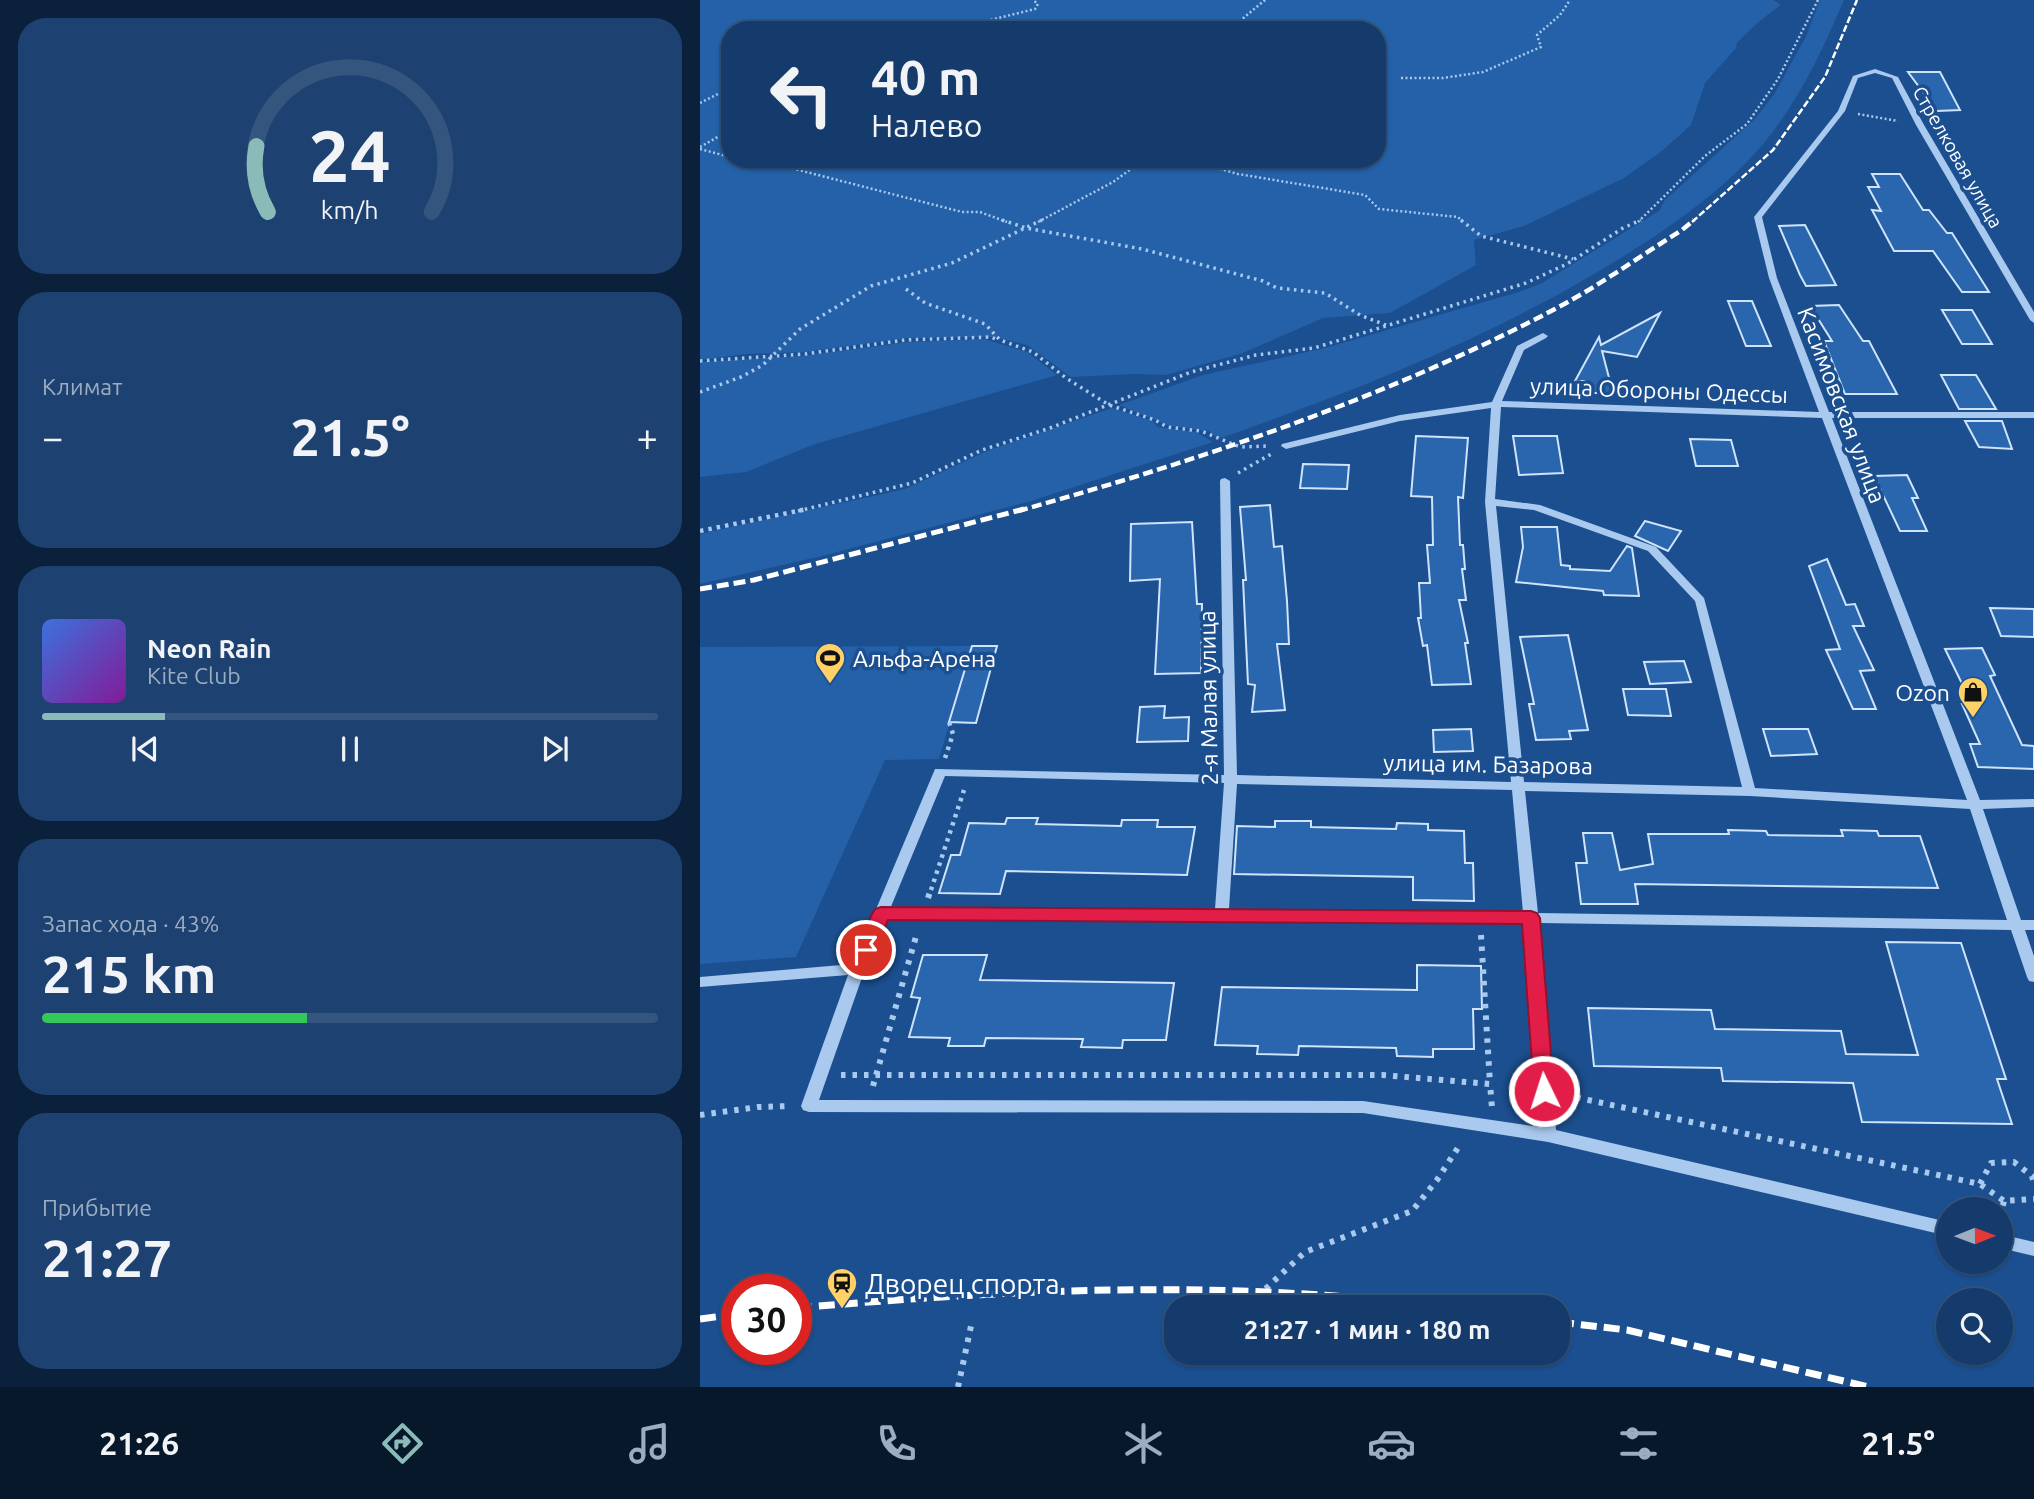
<!DOCTYPE html>
<html lang="ru">
<meta charset="utf-8">
<style>
body{margin:0;font-family:Ubuntu,sans-serif;background:#1d4271;color:#f1f3f6;height:100vh;display:flex;flex-direction:column;font-size:26px;white-space:nowrap}
*{box-sizing:border-box;margin:0}
p{font-size:23px;color:#9dadc1}
.icon{flex:none;width:38px;height:38px;fill:none;stroke:currentColor;stroke-width:2;stroke-linecap:round;stroke-linejoin:round}
.map{position:relative;flex:1;overflow:hidden}
.details{display:flex;flex-direction:column;gap:18px;padding:18px;background:#0b203b;width:700px}
.details>*{flex:none}
.guide{position:absolute;left:21px;top:21px;width:665px;height:147px;border-radius:28px;box-shadow:0 2px 5px #0004,0 0 0 2px #33557e;background:#143b6b;color:#f1f3f6;overflow:hidden}
.needle{width:46px;rotate:89deg}
.fabs{position:absolute;left:1236px;top:1197px;display:grid;gap:14px}
.fabs a{display:grid;place-items:center;width:77px;height:77px;border-radius:50%;background:#143b6b;box-shadow:0 2px 5px #0004,0 0 0 2px #33557e;font-size:35px}
.speed{position:absolute;left:21px;top:1274px;display:flex;gap:14px;font-size:35px;font-weight:700;text-align:center}
.speed>*{display:grid;place-content:center;width:91px;height:91px;border-radius:50%;background:#143b6b;box-shadow:0 2px 5px #0004,0 0 0 2px #33557e;line-height:1}
.speed .limit{border:10px solid #d22;background:#fff;color:#111}
.pin{position:absolute;display:grid;place-items:center;width:60px;height:60px;color:#fff;margin:-30px;border:4px solid #fff;border-radius:50%;box-shadow:0 2px 7px #0007}
.me{position:absolute;width:77px;margin:-38px;rotate:356deg;stroke-linejoin:round;filter:drop-shadow(0 0 5px #0008)}
.turn{display:flex;align-items:center;gap:24px;height:147px;padding:0 35px;font-size:32px}
.turn .icon{width:91px;height:91px;stroke-width:2.5}
.turn b{display:block;font-size:49px;line-height:60px}
.big{font-size:52px;font-weight:600;line-height:1.1}
.details .tile{flex:1;display:flex;flex-direction:column;justify-content:center;gap:10px;min-width:0;padding:0 24px;border-radius:28px;background:#1d4271}
.details .dial{align-items:center;gap:0}
.dial svg{height:182px;overflow:visible;fill:none;stroke:#33557e;stroke-width:7;stroke-linecap:round;text-anchor:middle}
.dial text{fill:#f1f3f6;stroke:none}
.song{display:flex;align-items:center;gap:21px}
.cover{width:84px;height:84px;border-radius:10px;background:linear-gradient(135deg,hsl(220 70% 55%),hsl(290 70% 35%))}
.played{height:7px;border-radius:4px;background:linear-gradient(90deg,#8bbbb9 20%,#33557e 20%)}
.keys{display:flex;justify-content:space-around;direction:ltr}
.heat{display:flex;justify-content:space-between;align-items:center;font-size:38px;direction:ltr}
.charge{height:10px;border-radius:5px;background:linear-gradient(90deg,#34c759 43%,#33557e 0)}
.trip{position:absolute;left:464px;top:1295px;width:406px;height:70px;border-radius:28px;background:#143b6b;box-shadow:0 2px 5px #0004,0 0 0 2px #33557e;font-weight:600;line-height:70px;text-align:center}
.tabs{display:flex;height:112px;justify-content:space-around;align-items:center;background:#08182b;color:#9dadc1}
.tabs .icon{width:49px;height:49px}
.tabs .active{color:#8bbbb9}
.tabs b{font-size:32px;color:#f1f3f6}
main{display:flex;flex:1;min-height:0}
.map>svg:first-child{display:block}
.green{fill:#2461a8;fill-rule:evenodd}
.building{fill:#2a66ad;stroke:#cfe3fa;stroke-width:2}
.lines{fill:none;stroke-linecap:round;stroke-linejoin:round}
.path-far3{stroke:#a9c9ee;stroke-width:2.5;stroke-dasharray:2 2.5;stroke-linecap:butt}
.path-far2{stroke:#a9c9ee;stroke-width:3.5;stroke-dasharray:2.5 4.5;stroke-linecap:butt}
.path-far1{stroke:#a9c9ee;stroke-width:4.5;stroke-dasharray:3.5 5;stroke-linecap:butt}
.path{stroke:#a9c9ee;stroke-width:6;stroke-dasharray:4.5 7;stroke-linecap:butt}
.minor{fill:#a9c9ee;fill-rule:evenodd}
.rail-far3{stroke:#fff;stroke-width:2.5;stroke-dasharray:7 2.5;stroke-linecap:butt}
.rail-far2{stroke:#fff;stroke-width:4.5;stroke-dasharray:10 4.5;stroke-linecap:butt}
.rail-far1{stroke:#fff;stroke-width:5;stroke-dasharray:12 5;stroke-linecap:butt}
.rail{stroke:#fff;stroke-width:7;stroke-dasharray:16 7;stroke-linecap:butt}
.route{fill:#e11d48;stroke:#92132f;stroke-width:2}
.labels{text-anchor:middle;dominant-baseline:central;stroke-width:7;stroke-linejoin:round;paint-order:stroke}
.far-street-label{font-size:19px;fill:#fff;stroke:#1b4f8f}
.street-label{font-size:23px;fill:#fff;stroke:#1b4f8f}
.poi-label{font-size:23px;fill:#fff;stroke:#1b4f8f;text-anchor:start}
.near-poi-label{font-size:28px;fill:#fff;stroke:#1b4f8f;text-anchor:start}
</style>
<main>
<section class="details">
<div class="tile dial"><svg viewBox="0 0 100 80">
<path d="M14 69A42 42 0 1 1 86 69"/>
<path d="M14 69A42 42 0 0 1 9 40" stroke="#8bbbb9"/>
<text x="50" y="56" font-size="32" font-weight="700">24</text>
<text x="50" y="72" font-size="11">km/h</text>
</svg></div>
<div class="tile"><p>Климат</p>
<div class="heat"><a>−</a><b class="big">21.5°</b><a>+</a></div>
</div>
<div class="tile">
<div class="song"><i class="cover"></i><div><b>Neon Rain</b><p>Kite Club</p></div></div>
<div class="played"></div>
<div class="keys"><svg class="icon" aria-label="previous" viewBox="0 0 24 24"><path d="M18 5L8 12l10 7zM5 5v14"/></svg><svg class="icon" aria-label="pause" viewBox="0 0 24 24"><path d="M8 5v14M16 5v14"/></svg><svg class="icon" aria-label="next" viewBox="0 0 24 24"><path d="M6 5l10 7-10 7zM19 5v14"/></svg></div>
</div>
<div class="tile"><p>Запас хода · 43%</p><b class="big">215 km</b><div class="charge"></div></div>
<div class="tile"><p>Прибытие</p><b class="big">21:27</b></div>
</section>
<div class="map">
<svg width="1334" height="1387" viewBox="0 0 1334 1387">
<rect width="100%" height="100%" fill="#1b4f8f"/>
<!-- green -->
<g class="green">
<path d="M0,0H1073L1081,5C1065,16 1050,29 1037,43L1036,48L1005,83L991,125L962,151L924,178L824,226L774,240L776,265L690,313L623,318L543,353L466,375L434,374L371,377L327,345L294,337L206,338L106,352L46,354L0,360ZM30,30H677V159H30Z"/>
<path d="M1120,0H1144C1121,54 1096,107 1057,151C1015,198 959,235 906,267C781,342 655,391 518,439L509,431L470,426L419,405L503,375L625,348L822,291L842,283L959,211L965,200L1055,119L1075,93L1106,36Z"/>
<path d="M284,339L327,352L357,375L115,444L46,472L0,477V362L102,356L207,342Z"/>
<path d="M412,408L453,421L457,427L496,432L513,442L331,501L122,556L0,584V534L205,489L287,451Z"/>
<path d="M272,646L239,759L185,760L96,957L0,964V647Z"/>
</g>
<!-- building -->
<g class="building">
<path d="M1208,72H1240L1260,110L1237,111Z"/>
<path d="M1172,174H1200L1223,210H1229L1247,233H1252L1289,292H1262L1233,251H1194L1172,210L1181,211L1168,187H1179Z"/>
<path d="M1105,225L1136,285L1106,286L1100,275L1079,226Z"/>
<path d="M1028,301H1052L1071,346H1046Z"/>
<path d="M1139,305L1163,341H1169L1197,394H1145L1124,341H1132L1110,306Z"/>
<path d="M1242,310H1272L1292,344H1262Z"/>
<path d="M960,313L937,357L902,351L913,393H888L885,381H875L899,337L901,345Z"/>
<path d="M1241,375H1276L1296,409H1259Z"/>
<path d="M1265,421H1302L1312,449L1279,447Z"/>
<path d="M716,436L768,438L763,498L758,497L760,545H763L765,569H762L766,600H759L768,643H765L771,684L732,685L727,645L723,646L718,618H721L719,583H730L727,545H733L732,497L711,496Z"/>
<path d="M813,436H857L863,473L819,475Z"/>
<path d="M990,439L1031,440L1038,466H996Z"/>
<path d="M603,464L649,465L647,489L600,488Z"/>
<path d="M1207,475L1218,498H1212L1227,531H1200L1174,476Z"/>
<path d="M570,505L574,547L582,546L587,601L589,644H577L585,710L552,712L555,685L548,684L543,580H546L540,507Z"/>
<path d="M945,521L981,531L968,551L935,536Z"/>
<path d="M492,522L497,604H502L501,673L455,674L460,579L430,581L431,524Z"/>
<path d="M821,527H857L861,565L870,566V569L910,571L927,546L932,548L939,596L904,595L903,591L816,582L823,547Z"/>
<path d="M1127,559L1146,605L1155,604L1164,626H1153L1174,670L1160,671L1176,709H1153L1126,650L1140,649L1109,566Z"/>
<path d="M1290,608L1334,609V637L1301,636Z"/>
<path d="M868,635L888,730L869,731L871,739L836,740L829,704H834L820,637Z"/>
<path d="M272,646H297L276,723L249,722Z"/>
<path d="M1282,648L1295,675L1290,676L1322,745L1334,746V769L1278,767L1270,744H1280L1262,704H1272L1245,649Z"/>
<path d="M984,661L991,682L950,684L944,662Z"/>
<path d="M923,689H966L971,716L928,715Z"/>
<path d="M465,706L464,718L489,717L488,741L437,742L440,707Z"/>
<path d="M771,729L773,751L734,752L733,730Z"/>
<path d="M1063,729H1108L1117,754L1071,756Z"/>
<path d="M307,818H338L336,824L421,826L422,820H458L457,827H495L487,875L306,871L300,894L239,893L251,855H260L269,823L305,824Z"/>
<path d="M575,821H611V827L696,829L697,823L728,824V830L764,831L765,863H773L774,901L713,900V877L534,874L537,826L575,827Z"/>
<path d="M1028,830L1066,831L1068,835L1143,836L1141,830L1177,831L1179,836H1220L1238,888L935,884L938,904H881L876,863H887L883,833H912L920,870L953,864L948,834H1029Z"/>
<path d="M1186,942L1261,943L1306,1079H1297L1312,1124L1162,1122L1153,1083L1023,1081L1021,1068L894,1066L888,1008L1011,1010L1015,1029L1141,1031L1146,1054L1218,1055Z"/>
<path d="M223,955H287L280,980L474,983L466,1040H423L422,1048L381,1047L383,1039L286,1038L284,1046H248L250,1038L209,1037L220,998L211,997Z"/>
<path d="M717,965L781,966L782,1009H773L774,1049H733V1057L697,1056L696,1048L599,1046L598,1055L557,1054L558,1046L515,1045L522,987L717,990Z"/>
</g>
<g class="lines">
<!-- path-far3 -->
<g class="path-far3">
<path d="M233,30L278,23L335,9L338,4L333,0"/>
<path d="M529,30L565,0"/>
<path d="M701,78H743L783,72L841,47L837,35L860,15L870,0"/>
<path d="M0,103L30,88"/>
<path d="M1158,114L1198,121"/>
<path d="M0,147L30,130"/>
<path d="M0,149L30,157"/>
<path d="M39,159L83,166L262,212H280L307,222"/>
<path d="M485,159L538,174L665,195L679,209L758,217L763,222"/>
<path d="M338,222L413,182L445,159"/>
<path d="M938,222L1005,156L1047,124L1078,79L1118,0"/>
</g>
<!-- path-far2 -->
<g class="path-far2">
<path d="M302,220L326,228L442,249L563,281L577,288L625,293L660,315L688,326"/>
<path d="M761,220L781,236L873,259"/>
<path d="M206,289L225,303L285,324L300,340L333,352L366,378L409,405L455,420L467,427L501,431L540,447L569,446"/>
<path d="M0,361L105,354L205,340L290,337L299,340"/>
<path d="M0,392L41,377L63,365L100,329L171,286L252,263L342,220"/>
<path d="M538,473L573,453"/>
<path d="M98,511L212,483L282,450L350,428L491,372L556,355L614,348L826,283L867,264L923,228L941,220"/>
</g>
<!-- path-far1 -->
<g class="path-far1">
<path d="M0,531L107,509"/>
<path d="M245,758L253,734L249,722"/>
<path d="M231,890L264,790"/>
</g>
<!-- path -->
<g class="path">
<path d="M228,898L231,889"/>
<path d="M781,935L790,1084"/>
<path d="M141,1075H682L790,1084L792,1108"/>
<path d="M173,1086L217,933"/>
<path d="M865,1095L1280,1184L1304,1201L1334,1199"/>
<path d="M0,1115L58,1107L90,1106"/>
<path d="M1280,1184L1291,1163L1314,1162L1332,1176L1334,1184"/>
<path d="M1300,1217L1304,1201"/>
<path d="M525,1303L540,1307"/>
<path d="M552,1307L560,1294L605,1252L712,1211L737,1180L761,1143"/>
<path d="M258,1387L271,1326"/>
</g>
<!-- minor -->
<g class="minor">
<path d="M1175,69L1198,77L1224,125L1334,312V323L1330,320L1216,125L1192,78L1175,73L1158,78L1145,111L1062,217L1077,278L1129,412H1334V418H1132L1280,800L1334,799V807L1283,809L1321,920H1334V930H1325L1334,956V982L1329,981L1327,977L1311,930L839,923L856,1130L1248,1222V1236L848,1142L663,1113L109,1112L103,1110L101,1106L148,975L0,987V977L153,964L235,769L524,775L520,481L521,479L525,478L530,481L537,775L811,782L785,502L791,408L700,421L586,449L581,446L582,444L700,415L792,402L817,346L843,333L848,336L846,338L824,350L802,401L1119,412L1069,278L1054,217L1138,111L1153,76ZM801,407L1122,418L1267,800L1055,788L1004,598L956,547L840,505L795,499ZM796,506L834,510L948,551L995,601L1042,787L824,782ZM245,776L524,783L515,909H190ZM537,784L812,790L823,913L529,909ZM825,791L1050,796L1270,809L1307,920L838,913ZM186,919H522L824,923L839,1127L663,1101L119,1100L165,969Z"/>
<path d="M1300,1234L1334,1242V1256L1300,1248Z"/>
</g>
<!-- rail-far3 -->
<path class="rail-far3" d="M992,222L1073,150L1125,77L1157,0"/>
<!-- rail-far2 -->
<path class="rail-far2" d="M318,511C501,460 686,398 855,309C899,286 940,256 982,230L994,220"/>
<!-- rail-far1 -->
<path class="rail-far1" d="M0,589L54,580L324,509"/>
<!-- rail -->
<g class="rail">
<path d="M96,1308C269,1293 446,1283 620,1295C655,1297 690,1303 725,1307"/>
<path d="M0,1319L37,1314"/>
<path d="M858,1322L927,1330L1169,1387"/>
</g>
</g>
<!-- route -->
<path class="route" d="M181,907L831,911L837,913L840,918L854,1091L851,1097L844,1099L837,1097L834,1091L822,924L188,920L173,955H159L157,950L172,914L175,909Z"/>
<!-- icons -->
<defs>
<g id="stadium-pin" transform="scale(1.575)"><path d="M0 17L-7.5 6A9.5 9.5 0 1 1 7.5 6Z" fill="#ffd166" stroke="#1b4f8f"/><path d="M0-5a6.5 5 0 1 0 0 10a6.5 5 0 1 0 0-10ZM-3.5-1.8h7v3.6h-7Z" fill="#111"/></g>
<g id="shop-pin" transform="scale(1.575)"><path d="M0 17L-7.5 6A9.5 9.5 0 1 1 7.5 6Z" fill="#ffd166" stroke="#1b4f8f"/><path d="M-5-2.5h2.3a2.7 3.5 0 0 1 5.4 0H5L5.5 6h-11ZM-1.5-2.5h3a1.5 2.3 0 0 0-3 0Z" fill="#111"/></g>
<g id="station-pin" transform="scale(1.575)"><path d="M0 17L-7.5 6A9.5 9.5 0 1 1 7.5 6Z" fill="#ffd166" stroke="#1b4f8f"/><path d="M-3-6H3Q5-6 5-4V2Q5 4 3 4L4.5 6H3L1.5 4h-3L-3 6H-4.5L-3 4Q-5 4-5 2V-4Q-5-6-3-6ZM-3.5-4v3h7v-3ZM-3.5 1v1.5H-2V1ZM2 1v1.5H3.5V1Z" fill="#111"/></g>
</defs>
<g fill-rule="evenodd">
<use href="#stadium-pin" x="130" y="658"/>
<use href="#shop-pin" x="1273" y="692"/>
<use href="#station-pin" x="142" y="1283"/>
</g>
<g class="labels">
<!-- far-street labels -->
<g class="far-street-label">
<text transform="translate(1258 157) rotate(60)">Стрелковая улица</text>
</g>
<!-- street labels -->
<g class="street-label">
<text transform="translate(959 390) rotate(2)">улица Обороны Одессы</text>
<text transform="translate(1142 405) rotate(69)">Касимовская улица</text>
<text transform="translate(508 698) rotate(-91)">2-я Малая улица</text>
<text transform="translate(788 764) rotate(1)">улица им. Базарова</text>
</g>
<!-- poi labels -->
<g class="poi-label">
<text x="153" y="658">Альфа-Арена</text>
<text x="1250" y="692" text-anchor="end">Ozon</text>
</g>
<!-- near-poi labels -->
<g class="near-poi-label">
<text x="165" y="1283">Дворец спорта</text>
</g>
</g>
</svg>
<div class="fabs">
<a><svg class="needle" viewBox="-14 -14 28 28"><path d="M0-13l5 13h-10z" fill="#e53935"/><path d="M0 13l5-13h-10z" fill="#9dadc1"/></svg></a>
<a><svg class="icon" aria-label="search" viewBox="0 0 24 24"><circle cx="10" cy="10" r="6"/><path d="M15 15l6 6"/></svg></a>
</div>
<div class="speed"><div class="limit">30</div></div>
<div class="pin" style="left:166px;top:950px;background:#d93025"><svg class="icon" aria-label="arrive" viewBox="0 0 24 24"><path d="M6 21V4h12l-3 4 3 4H6"/></svg></div>
<svg class="me" style="left:844px;top:1091px" viewBox="-20 -20 40 40"><circle r="17" fill="#e11d48" stroke="#fff" stroke-width="3"/><path d="M0-11L8 9 0 5-8 9z" fill="#fff"/></svg>
<div class="trip">21:27 · 1 мин · 180 m</div>
<div class="guide">
<div class="turn"><svg class="icon" aria-label="left" viewBox="0 0 24 24"><path d="M17 20v-9H6M10 6l-5 5 5 5"/></svg><div><b>40 m</b>Налево</div></div>
</div>
</div>
</main>
<nav class="tabs">
<b>21:26</b>
<svg class="icon active" aria-label="directions" viewBox="0 0 24 24"><path d="M12 3l9 9-9 9-9-9zM9 14v-3h6M13 9l2 2-2 2"/></svg>
<svg class="icon" aria-label="music" viewBox="0 0 24 24"><path d="M9 18V5l10-2v13"/><circle cx="6" cy="18" r="3"/><circle cx="16" cy="16" r="3"/></svg>
<svg class="icon" aria-label="phone" viewBox="0 0 24 24"><path d="M5 4h4l2 5-3 2q2 4 5 5l2-3 5 2v4C11 20 4 13 5 4z"/></svg>
<svg class="icon" aria-label="climate" viewBox="0 0 24 24"><path d="M12 3v18M4 7l16 10M4 17L20 7"/></svg>
<svg class="icon" aria-label="car" viewBox="0 0 24 24"><path d="M5 17H2v-5l4-1 3-4h7l3 4 3 1v5h-3M9 17h6M6 11h13"/><circle cx="7" cy="17" r="2"/><circle cx="17" cy="17" r="2"/></svg>
<svg class="icon" aria-label="filters" viewBox="0 0 24 24"><path d="M4 7h16M4 17h16"/><circle cx="9" cy="7" r="2"/><circle cx="15" cy="17" r="2"/></svg>
<b>21.5°</b>
</nav>
